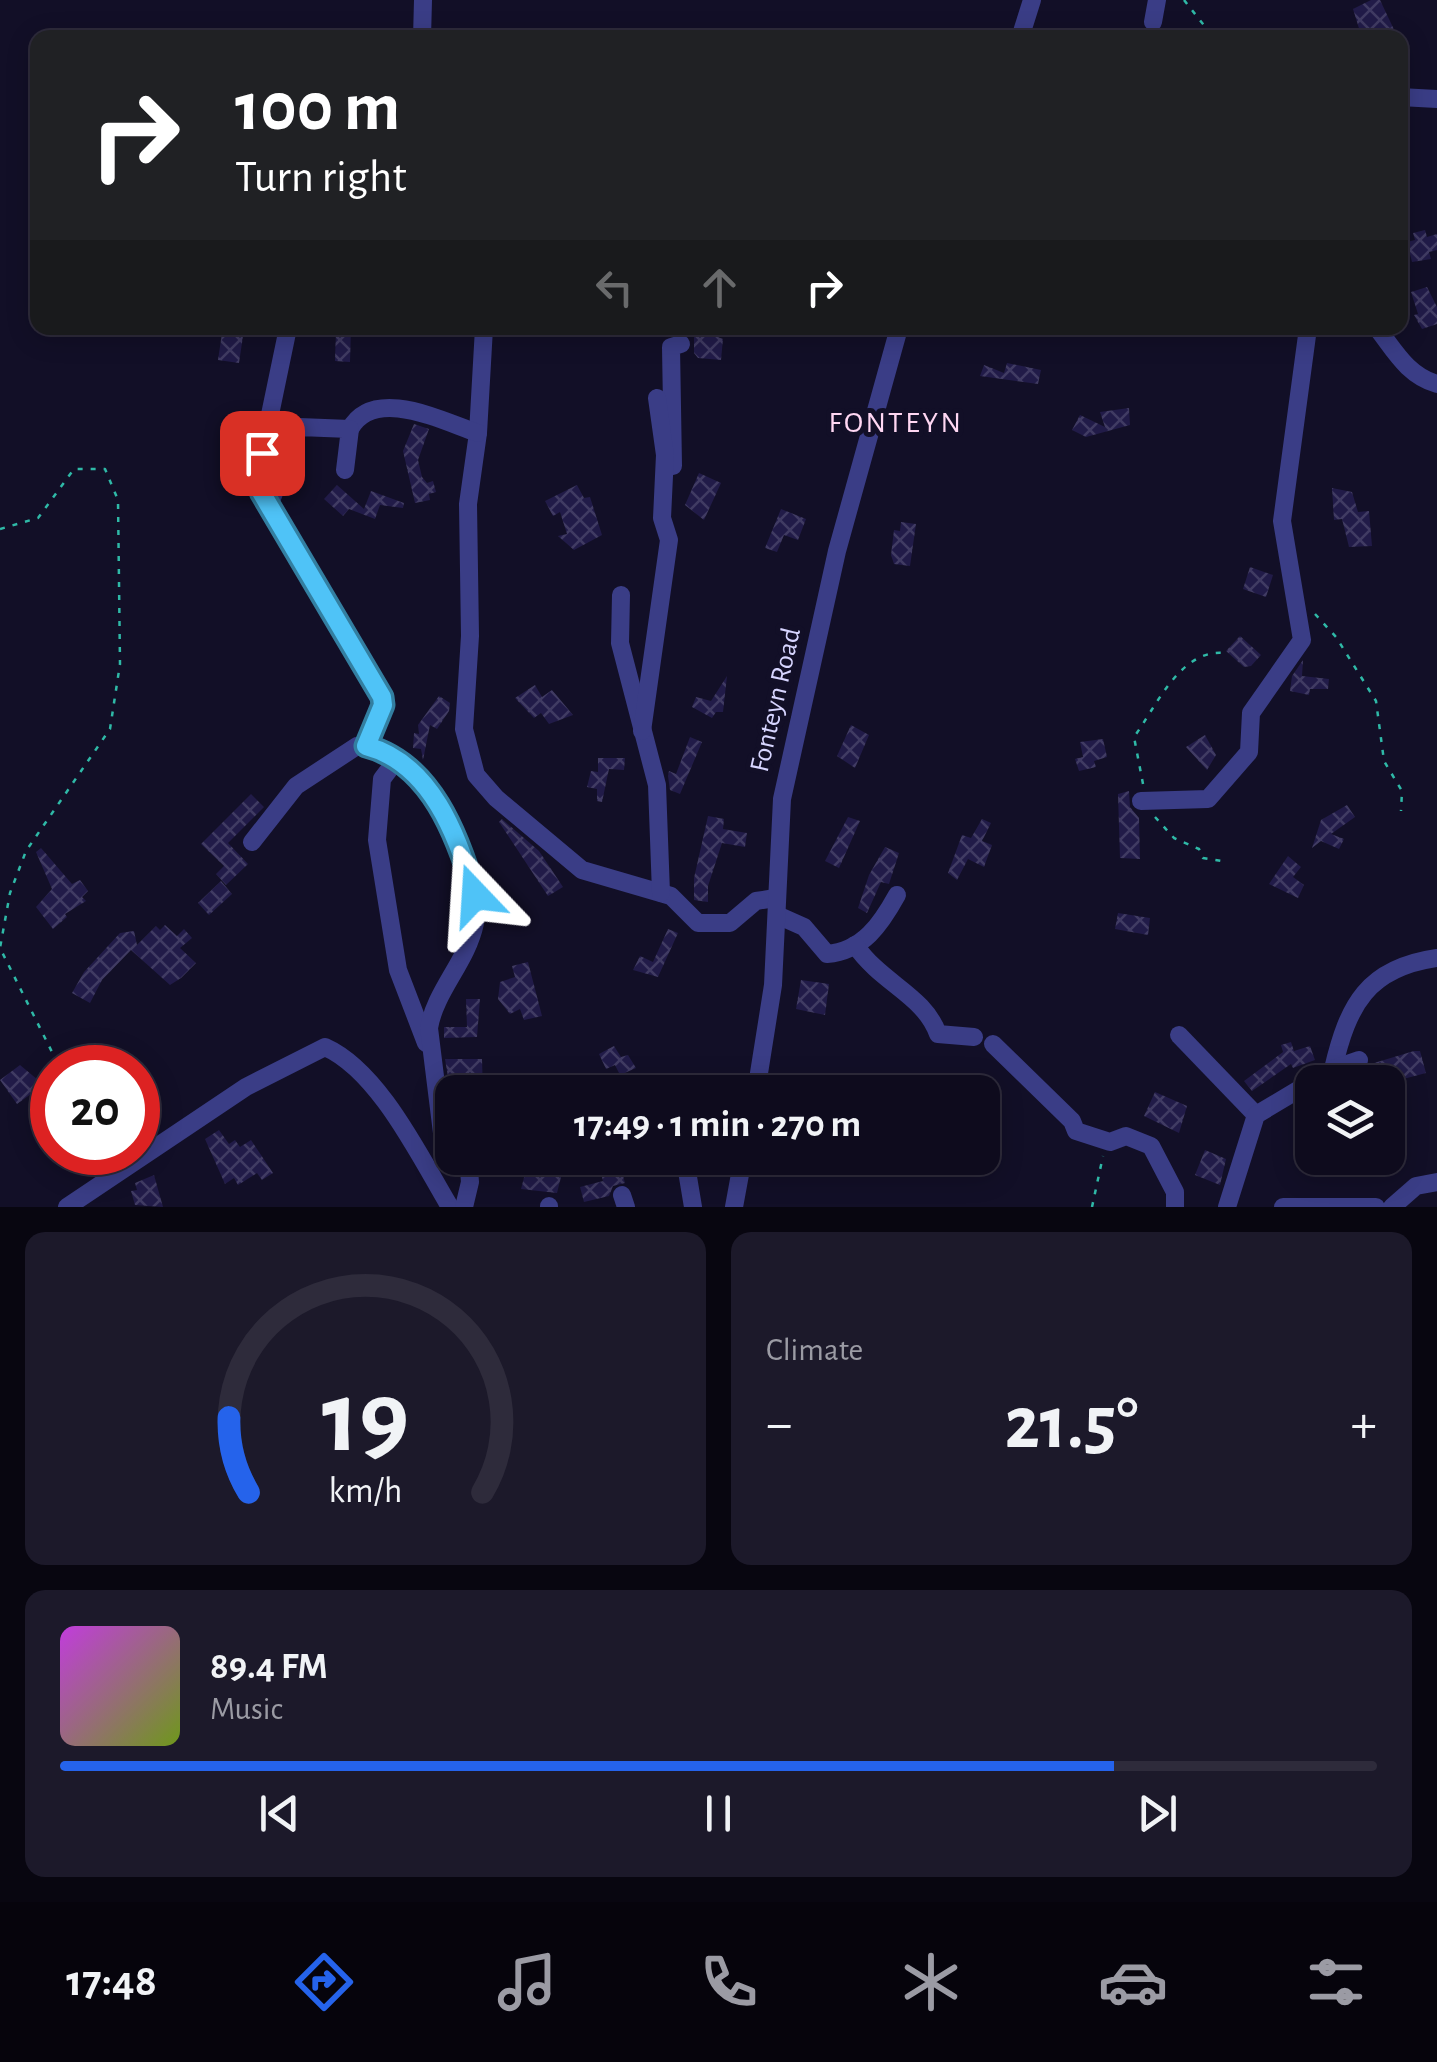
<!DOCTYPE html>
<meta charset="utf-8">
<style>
body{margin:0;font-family:"Alegreya Sans",sans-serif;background:#1c192a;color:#f1f3f6;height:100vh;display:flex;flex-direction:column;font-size:38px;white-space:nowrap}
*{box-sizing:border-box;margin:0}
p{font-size:32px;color:#9b9ba4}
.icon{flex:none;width:55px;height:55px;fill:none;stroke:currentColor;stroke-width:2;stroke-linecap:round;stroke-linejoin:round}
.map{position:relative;height:1207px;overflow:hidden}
.side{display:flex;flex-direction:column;gap:25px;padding:25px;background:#080610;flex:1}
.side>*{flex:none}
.banner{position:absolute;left:30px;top:30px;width:1378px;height:305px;border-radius:20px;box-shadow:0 5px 25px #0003,0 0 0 2px #2e2b3b;background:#202124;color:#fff;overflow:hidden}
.buttons{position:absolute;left:1295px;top:1065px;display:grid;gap:20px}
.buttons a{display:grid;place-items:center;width:110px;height:110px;border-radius:20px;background:#0e0b1d;box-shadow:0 5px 25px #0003,0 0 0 2px #2e2b3b;font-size:50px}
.speed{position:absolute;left:30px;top:1045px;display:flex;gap:20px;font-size:50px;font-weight:700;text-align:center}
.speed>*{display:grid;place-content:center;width:130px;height:130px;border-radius:50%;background:#0e0b1d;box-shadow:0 5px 25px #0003,0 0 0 2px #2e2b3b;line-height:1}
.speed .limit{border:15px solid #d22;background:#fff;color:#111}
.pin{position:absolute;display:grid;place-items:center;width:85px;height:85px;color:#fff;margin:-42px;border-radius:20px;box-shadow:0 5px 15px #0006}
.me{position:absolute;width:110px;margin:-55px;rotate:340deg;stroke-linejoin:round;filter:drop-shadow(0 0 8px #0008)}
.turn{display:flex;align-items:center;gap:35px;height:210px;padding:0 40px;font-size:45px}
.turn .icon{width:130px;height:130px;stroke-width:2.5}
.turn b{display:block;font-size:70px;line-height:85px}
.lanes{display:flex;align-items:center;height:95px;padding:0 40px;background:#0003;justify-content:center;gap:50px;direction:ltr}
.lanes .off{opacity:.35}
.big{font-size:75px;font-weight:600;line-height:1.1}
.side .card{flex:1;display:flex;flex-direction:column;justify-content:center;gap:15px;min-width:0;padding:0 35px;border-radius:20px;background:#1c192a}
.side .dial{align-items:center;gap:0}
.dial svg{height:260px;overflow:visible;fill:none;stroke:#2e2b3b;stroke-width:7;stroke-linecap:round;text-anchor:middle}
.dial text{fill:#f1f3f6;stroke:none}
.song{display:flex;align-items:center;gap:30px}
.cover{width:120px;height:120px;border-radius:15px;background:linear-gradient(135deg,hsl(290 70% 55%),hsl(80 70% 35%))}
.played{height:10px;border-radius:5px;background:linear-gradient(90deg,#2563eb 80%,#2e2b3b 80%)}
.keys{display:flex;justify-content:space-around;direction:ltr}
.heat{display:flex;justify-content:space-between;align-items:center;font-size:55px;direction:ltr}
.side .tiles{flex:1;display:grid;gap:25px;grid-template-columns:1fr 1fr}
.card:last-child{grid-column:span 2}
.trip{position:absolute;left:435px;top:1075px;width:565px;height:100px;border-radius:20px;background:#0e0b1d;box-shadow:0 5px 25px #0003,0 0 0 2px #2e2b3b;font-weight:600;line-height:100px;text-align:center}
.dock{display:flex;height:160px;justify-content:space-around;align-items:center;background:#06040c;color:#9b9ba4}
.dock .icon{width:70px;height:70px}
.dock .selected{color:#2563eb}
.dock b{font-size:45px;color:#f1f3f6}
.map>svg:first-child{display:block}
.building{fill:url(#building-cross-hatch)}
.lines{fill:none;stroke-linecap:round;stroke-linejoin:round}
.path{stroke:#2fb9a7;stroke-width:2.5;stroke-dasharray:5 8;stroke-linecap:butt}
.minor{stroke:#3a3d86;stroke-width:18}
.route-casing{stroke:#337fa1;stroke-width:25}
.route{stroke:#4fc3f7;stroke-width:18}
.labels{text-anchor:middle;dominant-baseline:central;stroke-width:10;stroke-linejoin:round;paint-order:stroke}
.street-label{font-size:28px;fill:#d7d5ff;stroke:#120f27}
.neighbourhood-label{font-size:30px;letter-spacing:2.5px;fill:#ffd7f3;stroke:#120f27}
</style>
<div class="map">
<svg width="1437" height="1207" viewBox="0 0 1437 1207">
<defs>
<pattern id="building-cross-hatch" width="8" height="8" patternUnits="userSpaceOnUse" patternTransform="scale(2.5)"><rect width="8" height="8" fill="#211b48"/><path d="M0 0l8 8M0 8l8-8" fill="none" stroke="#403b63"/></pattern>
</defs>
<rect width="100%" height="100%" fill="#120f27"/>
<!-- building -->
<g class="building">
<path d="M1371,0H1380L1398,38L1361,35L1353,9Z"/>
<path d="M1425,230L1427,237L1437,234V250L1429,252L1431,259L1412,262L1407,242L1415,240L1413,233Z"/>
<path d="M1427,287L1437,307V324L1422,329L1414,315L1418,314L1411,292Z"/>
<path d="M336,328H351L350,362L335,361Z"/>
<path d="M700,330L723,339L721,360L698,358L694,353V336L699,337Z"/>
<path d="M222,333L243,336L239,363L218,360Z"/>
<path d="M1007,363L1041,370L1038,384L980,376L984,365L1004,373Z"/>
<path d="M1129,408L1130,425L1086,437L1072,430L1080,415L1105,427L1100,412Z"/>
<path d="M414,424L429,429L418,460L422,477L427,483L433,481L436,492L429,494L430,500L415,503L403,451Z"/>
<path d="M699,473L721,483L704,520L685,505Z"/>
<path d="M337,485L364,509L371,491L404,503L403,508L380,505L375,519L349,509L343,516L324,499Z"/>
<path d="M577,485L584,498L590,497L602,535L574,550L558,536L567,534L560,512L553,516L545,501Z"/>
<path d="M1332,488L1352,492L1358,512L1369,511L1372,546L1349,547L1342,519L1334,520Z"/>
<path d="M781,509L806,519L798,540L784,535L777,552L765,548Z"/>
<path d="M901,522L916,524L910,566L894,564L891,555L894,530L900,531Z"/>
<path d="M1250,567L1273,575L1266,597L1243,589Z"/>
<path d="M1240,636L1261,655L1251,666L1244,667L1226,651Z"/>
<path d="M1303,660L1302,676L1329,679L1328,689H1310L1309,695L1290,691L1292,676Z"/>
<path d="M727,676L723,712H716L712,718L692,707L696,697L711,701Z"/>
<path d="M535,685L542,697L552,690L573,715L549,724L541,713L534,718L515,698Z"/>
<path d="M439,696L450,703L449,711L437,729L430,725L423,760L421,749L413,748L414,733L419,734L418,725Z"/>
<path d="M851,725L869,735L855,768L837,756Z"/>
<path d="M1205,735L1216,755L1207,770L1186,747Z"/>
<path d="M690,737L702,742L680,794L670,790L668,776L669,771L676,774Z"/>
<path d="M1103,739L1107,757L1094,761L1096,767L1079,771L1075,759L1083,757L1080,742Z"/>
<path d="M598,758H625L624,770L609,769L602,802L597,801V789L587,787L591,771L598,772Z"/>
<path d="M1129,791L1130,807L1139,818L1140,859L1120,858L1118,794Z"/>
<path d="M251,794L264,807L228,843L248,864L226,885L216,874L224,866L201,844Z"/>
<path d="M1347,805L1355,817L1331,834L1344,839L1339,849L1321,841L1312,848L1321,820Z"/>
<path d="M708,816L724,819L723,829L747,833L745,847L722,843L708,886V902L694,900V878Z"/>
<path d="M848,817L860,821L839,868L825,861Z"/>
<path d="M502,819L539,851L563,887L548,896L499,822Z"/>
<path d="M982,819L991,823L982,841L992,845L984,867L968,859L957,880L948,873L962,835L971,838Z"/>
<path d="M885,847L899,853L889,884L881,882L867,913L858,908L869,875Z"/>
<path d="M41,848L72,884L80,880L88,891L82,897L86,901L65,914L67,917L53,929L36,907L52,889L36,852Z"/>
<path d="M1288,856L1301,867L1293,877L1304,885L1298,898L1269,884Z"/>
<path d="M221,881L232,894L209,915L198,903Z"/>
<path d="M1118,913L1150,918L1148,935L1115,929Z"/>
<path d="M165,925L177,936L184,929L192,938L180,948L196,963L181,978L170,985L131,950L102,980L90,1003L72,993L84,972L120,933L134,931L137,945L156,926L160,930Z"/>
<path d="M668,929L678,933L658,977L633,970L640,956L653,962Z"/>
<path d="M528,962L542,1016L524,1020L520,1009L510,1014L498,999L500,982L515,977L512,966Z"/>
<path d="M801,980L829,984L825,1015L796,1009Z"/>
<path d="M466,999H480L477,1037L444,1038V1027H467Z"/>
<path d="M1291,1042L1294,1051L1310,1046L1315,1060L1293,1068L1291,1064L1252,1091L1244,1081L1283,1052L1281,1045Z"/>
<path d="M614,1046L621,1057L628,1055L636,1068L620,1075L615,1065L606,1069L599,1054Z"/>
<path d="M1414,1051H1420L1426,1073L1388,1083L1384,1077L1379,1079L1374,1063Z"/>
<path d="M445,1059H482L483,1092H464L463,1077H448Z"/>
<path d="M20,1065L38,1080L34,1084L38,1089L17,1104L0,1080Z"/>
<path d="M1155,1092L1187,1106L1179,1133L1144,1116Z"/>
<path d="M219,1130L229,1144L235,1140L240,1147L251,1140L273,1173L262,1180L257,1173L238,1185L234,1178L225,1184L205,1139Z"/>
<path d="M1205,1150L1226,1159L1220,1185L1195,1175Z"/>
<path d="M541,1164L563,1169L557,1193L521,1189L526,1170L539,1173Z"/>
<path d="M620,1164L625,1183L613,1186L609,1196L584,1202L580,1187L603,1181L600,1170Z"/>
<path d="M154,1175L163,1207L135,1205L131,1191L137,1190L135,1183Z"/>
</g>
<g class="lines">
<!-- path -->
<g class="path">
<path d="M1184,0L1214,38"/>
<path d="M0,529L38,518L74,469H105L118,500L120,664L110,729L26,851L10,893L0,948L60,1068"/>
<path d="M1315,614L1336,637L1376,701L1384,761L1402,791L1401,811"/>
<path d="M1143,784L1134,737C1156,707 1180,649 1224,653"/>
<path d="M1155,817L1174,838L1199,849L1203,858L1222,861"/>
<path d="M1092,1207L1103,1156"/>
</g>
<!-- minor -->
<g class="minor">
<path d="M1153,22L1157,0"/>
<path d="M422,38L423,0"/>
<path d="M1020,38L1032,0"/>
<path d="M1400,97L1437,99"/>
<path d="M288,328L262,453L261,492L382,697L383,705L365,747"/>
<path d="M484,328L478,433L468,504L470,636L464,729L476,775L496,798L582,870L671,896L698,923H730L756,901L775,898"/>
<path d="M1377,328C1395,351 1407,375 1437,384"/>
<path d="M350,429C374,385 444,422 478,433"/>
<path d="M673,466L671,347L681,344"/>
<path d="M269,506L299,427L350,429L345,470"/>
<path d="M621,595L620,643L657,785L661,893"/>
<path d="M642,731L669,540L662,518L665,455L657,398"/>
<path d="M397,759L382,779L377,840L398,970L426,1043"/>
<path d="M1141,801L1208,799L1249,752L1251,713L1302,640L1282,521L1308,328"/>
<path d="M252,842L296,786L357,746C379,747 403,759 419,775C442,796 481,892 475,923C467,962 435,991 429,1028L443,1141L452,1152"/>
<path d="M777,915L804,927L827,954C863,951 881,924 897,895"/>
<path d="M855,945C882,984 924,995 938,1034L974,1037"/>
<path d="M1179,1035L1256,1115"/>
<path d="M993,1044L1072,1121L1076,1131L1110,1142L1126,1136L1151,1146L1175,1192V1207"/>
<path d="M1333,1069C1348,1005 1367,968 1437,958"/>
<path d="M756,1092L773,985L782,799L837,551L899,328"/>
<path d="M685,1159L693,1207"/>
<path d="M622,1195L626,1207"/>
<path d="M549,1206V1207"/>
<path d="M67,1207L246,1087L325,1047C379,1071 420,1157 450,1207"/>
<path d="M464,1207L470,1182L468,1158"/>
<path d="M734,1207L743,1158"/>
<path d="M1227,1207L1256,1115L1333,1069L1359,1060"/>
<path d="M1283,1207H1376"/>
<path d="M1392,1207L1416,1186L1437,1182"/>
</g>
</g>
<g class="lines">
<!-- route casing -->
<g class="route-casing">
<path id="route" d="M262,453L261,492L382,697L383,705L366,746C431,763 458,836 475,895"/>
</g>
<!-- route -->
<use href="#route" class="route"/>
</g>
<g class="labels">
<!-- street labels -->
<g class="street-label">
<text transform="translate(776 700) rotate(-77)">Fonteyn Road</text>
</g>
<!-- neighbourhood labels -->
<g class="neighbourhood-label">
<text x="896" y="423">FONTEYN</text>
</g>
</g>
</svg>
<div class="buttons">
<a><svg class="icon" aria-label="layers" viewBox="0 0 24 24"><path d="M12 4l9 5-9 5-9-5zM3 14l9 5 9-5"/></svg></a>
</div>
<div class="speed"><div class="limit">20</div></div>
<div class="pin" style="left:262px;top:453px;background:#d93025"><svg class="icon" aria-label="arrive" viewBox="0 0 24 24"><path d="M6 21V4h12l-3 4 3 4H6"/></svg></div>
<svg class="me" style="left:475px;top:895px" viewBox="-20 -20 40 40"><path d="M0-17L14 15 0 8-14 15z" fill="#4fc3f7" stroke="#fff" stroke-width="4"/></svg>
<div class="trip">17:49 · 1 min · 270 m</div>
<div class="banner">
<div class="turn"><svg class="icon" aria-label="right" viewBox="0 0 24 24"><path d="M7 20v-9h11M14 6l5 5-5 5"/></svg><div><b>100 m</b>Turn right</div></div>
<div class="lanes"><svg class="icon off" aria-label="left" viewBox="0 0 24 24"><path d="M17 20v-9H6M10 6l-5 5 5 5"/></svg><svg class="icon off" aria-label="ahead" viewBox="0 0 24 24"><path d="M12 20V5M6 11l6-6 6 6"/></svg><svg class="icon" aria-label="right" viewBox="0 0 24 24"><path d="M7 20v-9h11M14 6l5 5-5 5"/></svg></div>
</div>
</div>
<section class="side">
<div class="tiles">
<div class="card dial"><svg viewBox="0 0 100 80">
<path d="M14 69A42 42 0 1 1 86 69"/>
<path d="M14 69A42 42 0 0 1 8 46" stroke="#2563eb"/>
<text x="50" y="56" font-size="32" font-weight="700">19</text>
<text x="50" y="72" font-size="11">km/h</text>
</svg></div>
<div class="card"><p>Climate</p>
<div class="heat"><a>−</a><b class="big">21.5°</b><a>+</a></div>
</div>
<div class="card">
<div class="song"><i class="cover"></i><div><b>89.4 FM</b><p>Music</p></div></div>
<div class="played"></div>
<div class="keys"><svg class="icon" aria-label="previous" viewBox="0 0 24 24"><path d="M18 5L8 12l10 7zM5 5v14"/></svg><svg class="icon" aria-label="pause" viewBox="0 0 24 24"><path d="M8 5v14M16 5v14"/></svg><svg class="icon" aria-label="next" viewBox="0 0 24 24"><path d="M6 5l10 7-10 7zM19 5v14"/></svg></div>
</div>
</div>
</section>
<nav class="dock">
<b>17:48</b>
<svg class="icon selected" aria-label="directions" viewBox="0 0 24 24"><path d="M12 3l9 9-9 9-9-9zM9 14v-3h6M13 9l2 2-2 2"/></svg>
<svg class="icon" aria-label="music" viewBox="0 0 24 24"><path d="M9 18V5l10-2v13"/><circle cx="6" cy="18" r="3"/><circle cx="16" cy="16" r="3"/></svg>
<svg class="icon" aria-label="phone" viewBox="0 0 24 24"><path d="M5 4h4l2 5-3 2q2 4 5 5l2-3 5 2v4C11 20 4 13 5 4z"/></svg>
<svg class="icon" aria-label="climate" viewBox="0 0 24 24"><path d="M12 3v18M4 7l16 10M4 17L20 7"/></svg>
<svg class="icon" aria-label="car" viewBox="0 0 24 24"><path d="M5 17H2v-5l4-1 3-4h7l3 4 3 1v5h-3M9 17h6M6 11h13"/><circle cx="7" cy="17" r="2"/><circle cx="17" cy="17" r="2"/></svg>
<svg class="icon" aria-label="filters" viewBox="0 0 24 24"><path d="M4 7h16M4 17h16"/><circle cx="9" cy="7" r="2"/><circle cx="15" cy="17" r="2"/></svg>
</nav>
